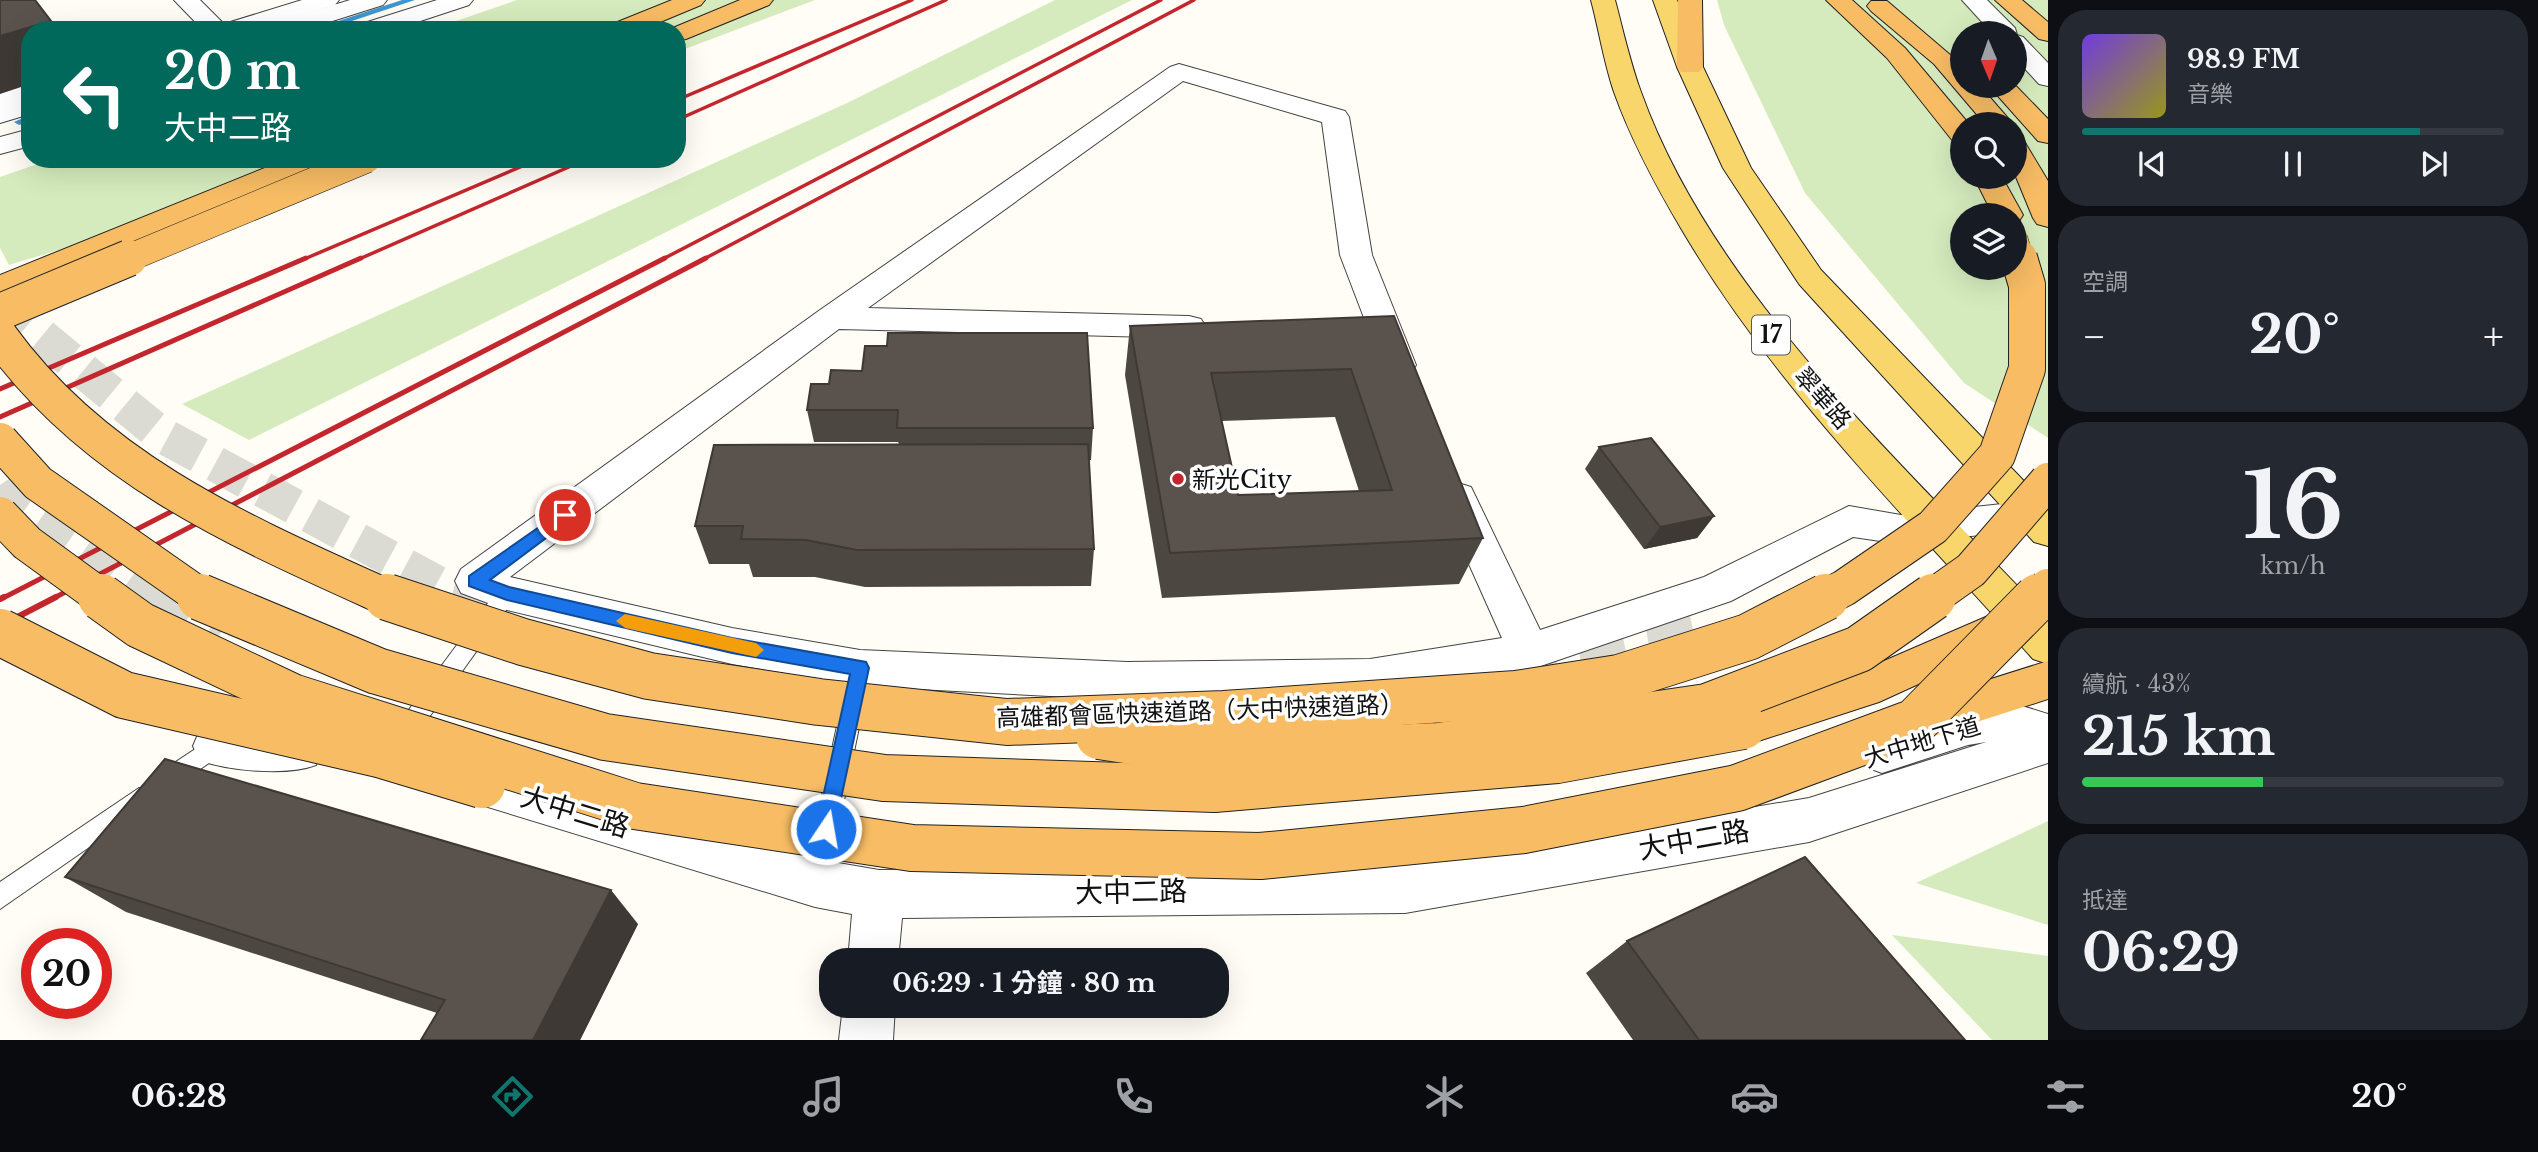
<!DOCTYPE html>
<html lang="zh-TW">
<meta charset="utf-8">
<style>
body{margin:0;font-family:"Libre Baskerville","Noto Sans TC",serif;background:#242831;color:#f1f3f6;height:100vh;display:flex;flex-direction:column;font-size:26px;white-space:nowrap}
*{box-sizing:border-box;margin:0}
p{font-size:23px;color:#9ea1a6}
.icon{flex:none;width:38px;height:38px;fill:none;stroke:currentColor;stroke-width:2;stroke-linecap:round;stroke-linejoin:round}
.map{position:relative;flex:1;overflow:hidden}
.panel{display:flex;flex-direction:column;gap:10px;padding:10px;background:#0d0f14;width:490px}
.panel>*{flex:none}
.top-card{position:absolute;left:21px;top:21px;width:665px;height:147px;border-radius:28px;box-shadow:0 7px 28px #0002;background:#00695c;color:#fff;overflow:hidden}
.needle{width:46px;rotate:178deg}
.tools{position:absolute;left:1950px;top:21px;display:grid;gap:14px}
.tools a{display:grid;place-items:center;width:77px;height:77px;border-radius:50%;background:#171b24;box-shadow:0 7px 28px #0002;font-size:35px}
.speed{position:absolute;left:21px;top:928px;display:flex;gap:14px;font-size:35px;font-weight:700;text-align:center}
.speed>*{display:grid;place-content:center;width:91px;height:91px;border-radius:50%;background:#171b24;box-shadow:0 7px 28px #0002;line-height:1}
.speed .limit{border:10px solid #d22;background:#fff;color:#111}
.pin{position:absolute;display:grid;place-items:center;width:60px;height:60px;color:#fff;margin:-30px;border:4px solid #fff;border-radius:50%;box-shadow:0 2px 7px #0007}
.me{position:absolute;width:77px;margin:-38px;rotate:12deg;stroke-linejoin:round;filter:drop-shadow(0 0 5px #0008)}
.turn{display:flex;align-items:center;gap:24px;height:147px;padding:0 28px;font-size:32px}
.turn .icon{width:91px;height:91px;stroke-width:2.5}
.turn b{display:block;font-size:49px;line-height:60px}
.big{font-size:52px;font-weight:700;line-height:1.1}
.panel .card{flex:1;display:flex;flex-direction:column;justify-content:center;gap:10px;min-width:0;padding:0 24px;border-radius:28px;background:#242831}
.panel .dial{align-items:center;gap:0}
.dial b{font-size:91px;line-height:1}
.song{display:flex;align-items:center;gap:21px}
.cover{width:84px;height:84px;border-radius:10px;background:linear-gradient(135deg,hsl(260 70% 55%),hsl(60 70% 35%))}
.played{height:7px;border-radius:4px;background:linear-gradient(90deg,#0f766e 80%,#363941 80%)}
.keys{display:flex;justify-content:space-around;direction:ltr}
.heat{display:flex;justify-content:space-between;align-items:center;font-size:38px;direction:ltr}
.charge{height:10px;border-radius:5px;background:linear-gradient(90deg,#34c759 43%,#363941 0)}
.trip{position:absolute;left:819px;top:948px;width:410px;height:70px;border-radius:28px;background:#171b24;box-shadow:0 7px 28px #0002;font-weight:700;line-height:70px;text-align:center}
.menu{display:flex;height:112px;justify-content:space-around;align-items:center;background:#090b0e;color:#9ea1a6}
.menu .icon{width:49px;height:49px}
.menu .selected{color:#0f766e}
.menu b{font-size:32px;color:#f1f3f6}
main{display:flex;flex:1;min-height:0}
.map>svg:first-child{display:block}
.green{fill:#d5ebbd;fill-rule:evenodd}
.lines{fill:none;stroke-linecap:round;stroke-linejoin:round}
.stream{fill:#3f96cf;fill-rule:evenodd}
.minor-tunnel-far1{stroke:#dbdad3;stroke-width:36;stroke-dasharray:36 18;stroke-linecap:butt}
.minor-tunnel{stroke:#dbdad3;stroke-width:46;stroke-dasharray:46 24;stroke-linecap:butt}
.service-casing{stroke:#444;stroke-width:2}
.minor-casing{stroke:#444;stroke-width:2}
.tertiary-casing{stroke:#444;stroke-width:2}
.primary-casing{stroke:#222;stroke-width:2}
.trunk-casing{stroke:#222;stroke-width:2}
.service{fill:#fff;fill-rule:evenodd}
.minor{fill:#fff;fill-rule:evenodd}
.tertiary{fill:#fff;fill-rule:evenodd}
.primary{fill:#f9d66b;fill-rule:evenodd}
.trunk{fill:#f7bc64;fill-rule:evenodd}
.rail-far2{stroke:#c4262e;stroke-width:3.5}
.rail-far1{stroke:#c4262e;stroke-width:5}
.rail{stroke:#c4262e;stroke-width:6}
.trunk-bridge-far2-casing{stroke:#222;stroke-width:28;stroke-linecap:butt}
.trunk-bridge-far1-casing{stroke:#222;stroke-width:38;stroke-linecap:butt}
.trunk-bridge-casing{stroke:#222;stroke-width:48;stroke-linecap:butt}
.trunk-bridge-far2{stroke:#f7bc64;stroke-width:27}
.trunk-bridge-far1{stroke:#f7bc64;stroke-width:36}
.trunk-bridge{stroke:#f7bc64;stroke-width:46}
.wall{fill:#4d4742;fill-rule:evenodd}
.shaded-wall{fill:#3f3936}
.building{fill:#5a524d;stroke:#3f3936;stroke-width:2;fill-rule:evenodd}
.route{fill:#1a73e8;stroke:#114b97;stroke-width:2}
.slow{fill:#f59e0b}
.poi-dot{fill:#c4262e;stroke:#fff;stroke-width:2.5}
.labels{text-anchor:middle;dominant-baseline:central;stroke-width:7;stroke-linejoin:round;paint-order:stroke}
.shield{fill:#fff;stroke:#585858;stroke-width:2}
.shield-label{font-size:23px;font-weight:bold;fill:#111}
.street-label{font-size:24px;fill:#111;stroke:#fff}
.poi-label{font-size:24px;fill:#111;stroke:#fff;text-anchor:start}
.near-street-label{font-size:28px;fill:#111;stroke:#fff}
</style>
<main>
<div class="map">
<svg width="2048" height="1040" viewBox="0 0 2048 1040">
<rect width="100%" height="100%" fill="#fffdf5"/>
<!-- green -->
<g class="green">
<path d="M517,0H815L677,52V30H430Z"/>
<path d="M1055,0H1132L249,440L182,404L847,103Z"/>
<path d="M1717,0H2048V438L1964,383L1805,193L1724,25ZM1962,33H2014V86H1962ZM1962,124H2014V177H1962ZM1962,215H2014V268H1962Z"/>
<path d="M52,159H359L9,265L0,248V177Z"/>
<path d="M2048,821V925L1916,883Z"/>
<path d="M1892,935L2048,956V1040H1992Z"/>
</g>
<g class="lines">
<!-- stream -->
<g class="stream">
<path d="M402,0H415L325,30H311Z"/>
<path d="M30,115V121L19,125L14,122Z"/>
</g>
<!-- minor-tunnel-far1 -->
<g class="minor-tunnel-far1">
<path d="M0,302L160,434L449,590L485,599"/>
<path d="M0,485L14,505L150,599"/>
</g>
<!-- minor-tunnel -->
<g class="minor-tunnel">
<path d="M147,597L214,643"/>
<path d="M478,597L511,605"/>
<path d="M1511,669L1716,629"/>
</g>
<!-- service casing -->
<g class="service-casing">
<g id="service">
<path d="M507,585L514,587L517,593L514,599L412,741L404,744L396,741L393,734L396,727L500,587Z"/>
<path d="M853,693L861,696L864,703L827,883L824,891L815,895L806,891L803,883L842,703L845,696Z"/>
<path d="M215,736L223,739L226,746L223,753L175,787L167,791L159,787L156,780L159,773Z"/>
<path d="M139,788L147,791L151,799L147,807L0,909V882Z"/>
</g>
</g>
<!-- minor casing -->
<g class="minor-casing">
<g id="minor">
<path d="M174,0H200L224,24L302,0H339L335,5L256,30H203Z"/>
<path d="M1962,0H1987L2015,28L2017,35L2023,37L2048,63V86L2039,84L2014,57V33H1992Z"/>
<path d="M1179,64L1345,111L1349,117L1372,255L1416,365L1411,373L1399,377L1387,373L1382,365L1340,255L1322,122L1183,81L868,308L1189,316L1201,319L1206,327L1201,335L1189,338L839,329L510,577L732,628L860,650L1127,662L1370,659L1502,638L1439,497L1445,487L1458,483L1471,487L1540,630L1704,577L1849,506L1901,515L2048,499V529L1894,543L1853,537L1731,601L1529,670L1370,697L1127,700L860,686L732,664L507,610L461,593L455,581L461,569L820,310L1170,67Z"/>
<path d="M30,83V100L0,108V92Z"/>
<path d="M2003,700L2048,714V763L1809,842L1405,913L902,918L898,961H848L852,914L815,907L455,797L439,791L432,776L439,761L455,755L815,859L879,870L1405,865L1809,798L1986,742L1968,745L1882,773L1866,767L1859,753L1866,739C1910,722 1956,707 2003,700Z"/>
<path d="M215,726L300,731L316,737L323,751L316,765C288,776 227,771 199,760L193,746L199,732Z"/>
<path d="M843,1006H895L893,1040H839Z"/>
</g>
</g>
<!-- tertiary casing -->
<g class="tertiary-casing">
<g id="tertiary">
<path d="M350,0H387L383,5L304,30H265L268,25Z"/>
<path d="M437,0H473L469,5L393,30H355L358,25Z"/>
<path d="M30,97V114L0,123V106Z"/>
<path d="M30,129V146L0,154V137Z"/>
</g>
</g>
<!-- primary casing -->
<g class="primary-casing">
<g id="primary">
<path d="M1591,0H1615C1623,30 1630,62 1641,92C1713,293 1904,465 2048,618V664L2033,659C1910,521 1776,389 1682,230C1656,186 1631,140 1614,92C1604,63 1599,30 1591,0Z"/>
<path d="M1653,0H1677L1703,67L1751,168L1821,270L2048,506V546L2034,542L1799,284L1723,168L1677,67Z"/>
</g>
</g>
<!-- trunk casing -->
<g class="trunk-casing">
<g id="trunk">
<path d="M672,0H705L701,5L641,30H607L610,25Z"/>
<path d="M740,0H773L769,5L686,39L677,41V30H668Z"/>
<path d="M1678,0H1702L1703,67L1699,72H1681L1677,67Z"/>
<path d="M1826,0H1852L1905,48L1969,124H1962V142L1952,140L1887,58Z"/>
<path d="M1995,0H2022L2048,22V41L2039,39Z"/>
<path d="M1871,1H1887L1962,65V86H1980L2013,124H1985L1934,64L1871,11L1867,6Z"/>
<path d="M2014,84L2048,119V143L2038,141L1989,86Z"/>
<path d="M2014,139L2024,141L2048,181V227L2037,224L2033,218L2014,172Z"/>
<path d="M287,159H327L323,165L0,297V275Z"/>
<path d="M1974,177H2002L2023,215L2019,221L2014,222V215H1993Z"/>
<path d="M2002,610L2017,615L2023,627L2017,639L1879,702L1743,746L1727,740L1721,726L1727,712L1856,673Z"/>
<path d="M2048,661V699L1915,742L1899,736L1893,722L1899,708Z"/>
</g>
</g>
<!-- service -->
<use href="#service" class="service"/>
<!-- minor -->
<use href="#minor" class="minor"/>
<!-- tertiary -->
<use href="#tertiary" class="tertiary"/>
<!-- primary -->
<use href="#primary" class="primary"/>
<!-- trunk -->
<use href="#trunk" class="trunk"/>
<!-- rail-far2 -->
<g class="rail-far2">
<path d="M677,100L912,0"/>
<path d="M677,120L946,0"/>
<path d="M302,260L539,159"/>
<path d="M357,260L587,159"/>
<path d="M661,260L1161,0"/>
<path d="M702,260L1194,0"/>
</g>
<!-- rail-far1 -->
<g class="rail-far1">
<path d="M0,389L306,258"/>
<path d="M0,417L361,258"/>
<path d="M1,599L665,258"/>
<path d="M52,599L706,258"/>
</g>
<!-- rail -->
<g class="rail">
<path d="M0,599L4,597"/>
<path d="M0,626L56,597"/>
</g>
<!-- trunk-bridge-far2 casing -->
<g class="trunk-bridge-far2-casing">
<g id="trunk-bridge-far2">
<path d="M2014,239L2020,260"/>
<path d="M124,260L367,159"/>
</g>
</g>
<!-- trunk-bridge-far1 casing -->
<g class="trunk-bridge-far1-casing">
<g id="trunk-bridge-far1">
<path d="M0,312L129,258"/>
<path d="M0,337C97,471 244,533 390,599"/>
<path d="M0,441L38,483L204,599"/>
<path d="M0,515L27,543L104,599"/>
<path d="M1823,599L1844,588L1933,527L1997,455L2027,369V285L2019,258"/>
<path d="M1930,599L1971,570L2048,481"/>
<path d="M2036,599L2048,587"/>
</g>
</g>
<!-- trunk-bridge casing -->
<g class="trunk-bridge-casing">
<g id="trunk-bridge">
<path d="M101,597L140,625L292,697L635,806L912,848L1260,856L1524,830L1737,788L1915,722L2038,597"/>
<path d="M200,597L377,671L605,737L884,778L1214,789L1557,760L1743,726"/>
<path d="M387,597L523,642L649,676L819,702L1007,722L1224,714L1516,694L1619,678L1748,637L1826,597"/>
<path d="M0,632L124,695L379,754L482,785"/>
<path d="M1099,736L1225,755L1439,746L1707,707L1859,649L1933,597"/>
</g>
</g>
<!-- trunk-bridge-far2 -->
<use href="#trunk-bridge-far2" class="trunk-bridge-far2"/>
<!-- trunk-bridge-far1 -->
<use href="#trunk-bridge-far1" class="trunk-bridge-far1"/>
<!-- trunk-bridge -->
<use href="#trunk-bridge" class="trunk-bridge"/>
</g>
<!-- wall -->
<g class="wall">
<path d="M1394,316L1483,538L1459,584L1162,598L1125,375L1130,326ZM1335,417L1359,491L1238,495L1221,421Z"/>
<path d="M829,384L1093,428L1091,460H1089L1094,549L1091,586L865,587L815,577H753L749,564H709L695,526L899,444L898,442H814L807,410Z"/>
<path d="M1599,447L1714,516L1697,538L1644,549L1585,469Z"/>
<path d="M65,877L638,924L580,1040H421L437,1013L126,912Z"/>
<path d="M1627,941L1965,1040H1633L1586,973Z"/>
</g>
<!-- shaded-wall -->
<g class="shaded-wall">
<path d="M51,21L57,30H30V84L0,94V36Z"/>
<path d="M1714,516L1697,538L1644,549L1660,527Z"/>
<path d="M611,890L638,924L580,1040H533Z"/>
</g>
<!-- building -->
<g class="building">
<path d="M0,0H35L51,21L0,36Z"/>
<path d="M1394,316L1483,538L1170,553L1130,326ZM1351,369L1392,490L1238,495L1211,373Z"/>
<path d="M888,333H1087L1093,428H897L898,410H807L811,384H829L831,370L862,371L865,346H887Z"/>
<path d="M1651,438L1714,516L1660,527L1599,447Z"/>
<path d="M1088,444L1094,549L857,550L806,540L741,539L743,526H695L714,445Z"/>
<path d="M165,759L611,890L533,1040H421L445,1000L65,877Z"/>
<path d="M1805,857L1965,1040H1699L1627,941Z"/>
</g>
<!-- route -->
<path class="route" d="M565,509L572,515L570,520L490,580L509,587L732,638L866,662L869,668L833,836L826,839L819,836L816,829L850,674L732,653L507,600L469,586V576Z"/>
<!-- slow -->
<path class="slow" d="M625,614L756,643L764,650L756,657L625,628L616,621Z"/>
<!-- markers -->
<circle class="poi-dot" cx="1178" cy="479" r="7"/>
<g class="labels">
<!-- shield labels -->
<rect class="shield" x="1752" y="315.5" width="38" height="39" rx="5"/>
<g class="shield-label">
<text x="1771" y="335">17</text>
</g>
<!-- street labels -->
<g class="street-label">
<text transform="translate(1823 398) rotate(49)">翠華路</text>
<text transform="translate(1200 711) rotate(-2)">高雄都會區快速道路（大中快速道路）</text>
<text transform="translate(1922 742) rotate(-17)">大中地下道</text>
</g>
<!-- poi labels -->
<g class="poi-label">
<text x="1192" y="479">新光City</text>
</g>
<!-- near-street labels -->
<g class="near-street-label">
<text transform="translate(575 812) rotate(17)">大中二路</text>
<text transform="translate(1694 840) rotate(-10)">大中二路</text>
<text transform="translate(1131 892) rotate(-1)">大中二路</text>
</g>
</g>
</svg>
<div class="tools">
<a><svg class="needle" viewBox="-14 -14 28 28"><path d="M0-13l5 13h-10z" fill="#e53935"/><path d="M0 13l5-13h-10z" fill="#9ea1a6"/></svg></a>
<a><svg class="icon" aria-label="search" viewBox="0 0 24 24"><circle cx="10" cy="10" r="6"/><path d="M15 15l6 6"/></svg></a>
<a><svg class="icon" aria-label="layers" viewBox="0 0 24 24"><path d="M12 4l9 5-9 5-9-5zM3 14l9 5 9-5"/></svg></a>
</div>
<div class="speed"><div class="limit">20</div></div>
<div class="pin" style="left:565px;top:515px;background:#d93025"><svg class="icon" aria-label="arrive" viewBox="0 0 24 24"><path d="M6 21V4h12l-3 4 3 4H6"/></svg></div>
<svg class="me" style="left:826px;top:829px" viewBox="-20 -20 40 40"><circle r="17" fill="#1a73e8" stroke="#fff" stroke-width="3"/><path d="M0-11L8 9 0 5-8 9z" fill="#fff"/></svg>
<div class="trip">06:29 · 1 分鐘 · 80 m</div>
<div class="top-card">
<div class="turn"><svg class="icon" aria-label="left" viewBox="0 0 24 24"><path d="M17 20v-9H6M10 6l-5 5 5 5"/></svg><div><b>20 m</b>大中二路</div></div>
</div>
</div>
<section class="panel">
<div class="card">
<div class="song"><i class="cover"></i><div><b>98.9 FM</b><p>音樂</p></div></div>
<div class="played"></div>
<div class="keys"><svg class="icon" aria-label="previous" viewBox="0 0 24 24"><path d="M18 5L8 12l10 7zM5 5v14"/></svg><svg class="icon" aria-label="pause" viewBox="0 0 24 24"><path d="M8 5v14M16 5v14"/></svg><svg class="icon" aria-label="next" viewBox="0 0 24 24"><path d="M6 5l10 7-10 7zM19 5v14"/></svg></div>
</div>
<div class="card"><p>空調</p>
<div class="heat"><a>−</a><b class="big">20°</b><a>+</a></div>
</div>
<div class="card dial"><b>16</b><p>km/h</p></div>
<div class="card"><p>續航 · 43%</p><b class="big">215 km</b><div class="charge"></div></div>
<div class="card"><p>抵達</p><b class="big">06:29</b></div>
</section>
</main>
<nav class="menu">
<b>06:28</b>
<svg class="icon selected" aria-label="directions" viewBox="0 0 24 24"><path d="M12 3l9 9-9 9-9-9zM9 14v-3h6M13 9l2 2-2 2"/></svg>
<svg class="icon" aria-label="music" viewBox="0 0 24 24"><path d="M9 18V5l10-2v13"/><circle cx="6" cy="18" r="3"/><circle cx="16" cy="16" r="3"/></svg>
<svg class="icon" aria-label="phone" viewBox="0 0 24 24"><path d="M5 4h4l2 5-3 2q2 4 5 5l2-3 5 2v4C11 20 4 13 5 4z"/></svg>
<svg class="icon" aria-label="climate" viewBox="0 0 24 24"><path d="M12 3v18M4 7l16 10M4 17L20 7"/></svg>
<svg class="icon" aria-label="car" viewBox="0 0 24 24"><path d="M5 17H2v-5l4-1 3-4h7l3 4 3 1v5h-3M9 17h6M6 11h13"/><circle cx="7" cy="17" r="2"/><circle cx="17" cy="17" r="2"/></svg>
<svg class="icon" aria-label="filters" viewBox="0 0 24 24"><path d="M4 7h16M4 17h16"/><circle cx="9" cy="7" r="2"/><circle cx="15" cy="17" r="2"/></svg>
<b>20°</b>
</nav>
